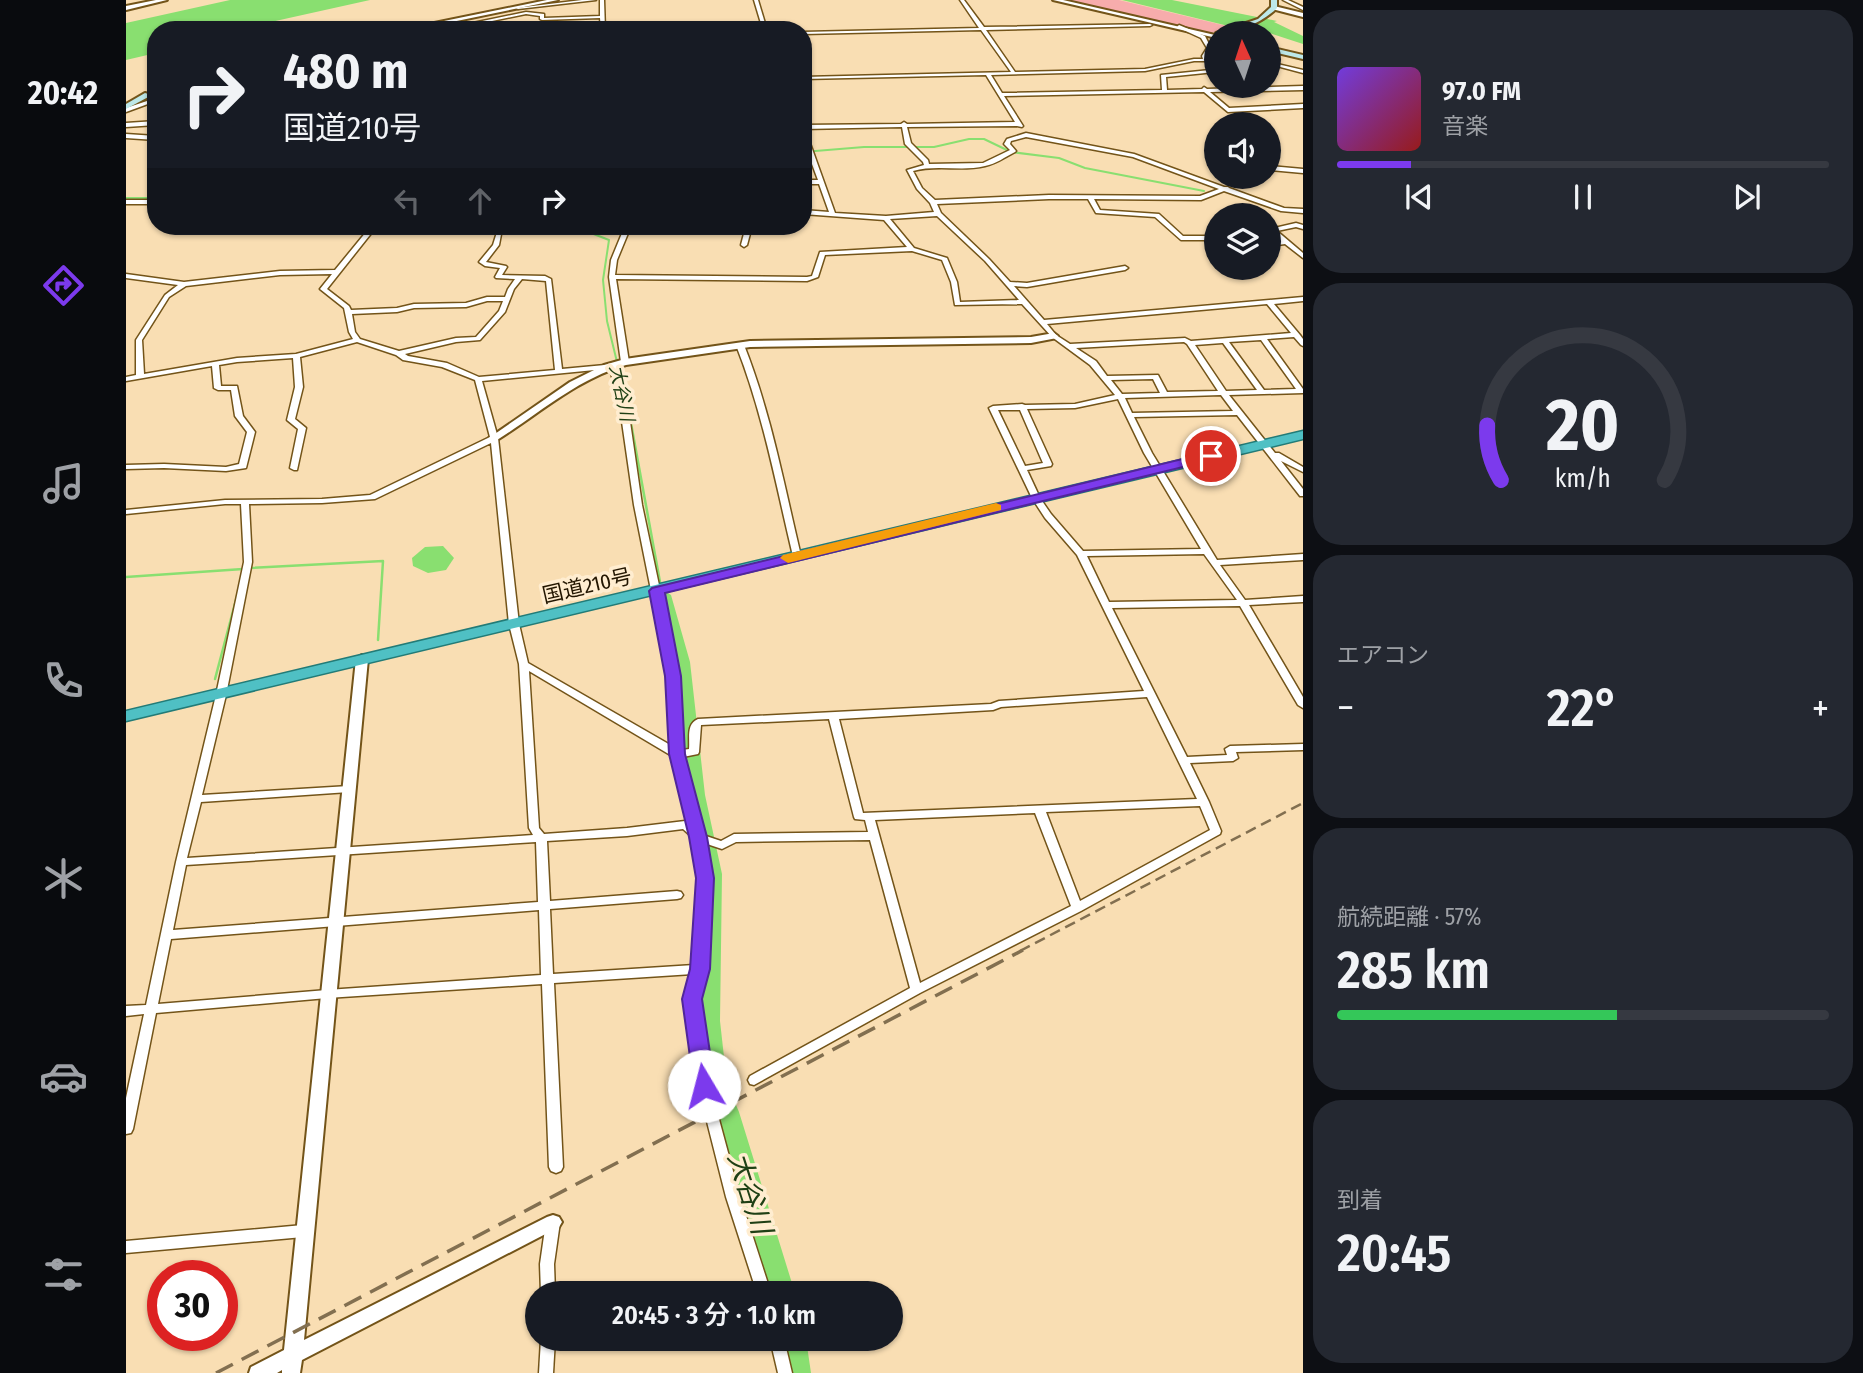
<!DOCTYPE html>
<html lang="ja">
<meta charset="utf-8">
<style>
body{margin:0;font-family:"Fira Sans Condensed","Noto Sans JP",sans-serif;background:#242831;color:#f1f3f6;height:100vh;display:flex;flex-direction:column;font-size:26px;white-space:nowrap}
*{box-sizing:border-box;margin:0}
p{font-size:23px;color:#9ea1a6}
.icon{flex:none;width:38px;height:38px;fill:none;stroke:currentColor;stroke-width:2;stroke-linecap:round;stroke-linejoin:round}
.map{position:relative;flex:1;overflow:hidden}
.side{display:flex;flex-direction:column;gap:10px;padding:10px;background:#0d0f14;width:560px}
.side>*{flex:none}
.guide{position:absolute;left:21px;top:21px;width:665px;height:214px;border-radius:28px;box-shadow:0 2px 5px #0004;background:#171b24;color:#f1f3f6;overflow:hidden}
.needle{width:46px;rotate:357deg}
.tools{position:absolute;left:1078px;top:21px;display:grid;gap:14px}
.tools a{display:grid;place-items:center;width:77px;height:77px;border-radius:50%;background:#171b24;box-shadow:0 2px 5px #0004;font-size:35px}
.speed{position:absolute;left:21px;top:1260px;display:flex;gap:14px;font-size:35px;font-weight:700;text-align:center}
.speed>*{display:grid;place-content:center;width:91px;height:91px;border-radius:50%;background:#171b24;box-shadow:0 2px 5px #0004;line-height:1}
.speed .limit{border:10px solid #d22;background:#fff;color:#111}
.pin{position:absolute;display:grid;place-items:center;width:60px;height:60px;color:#fff;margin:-30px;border:4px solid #fff;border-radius:50%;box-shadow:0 2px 7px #0007}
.me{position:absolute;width:77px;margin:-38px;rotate:352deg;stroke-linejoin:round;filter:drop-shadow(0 0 5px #0008)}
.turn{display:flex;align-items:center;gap:24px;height:147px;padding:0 21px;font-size:32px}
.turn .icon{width:91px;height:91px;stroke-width:2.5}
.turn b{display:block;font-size:49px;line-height:60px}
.lanes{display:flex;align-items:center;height:66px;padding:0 21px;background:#0003;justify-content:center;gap:35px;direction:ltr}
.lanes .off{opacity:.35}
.big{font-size:52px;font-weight:600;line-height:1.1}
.side .widget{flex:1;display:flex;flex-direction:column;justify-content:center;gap:10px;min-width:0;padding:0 24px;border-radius:28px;background:#242831}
.side .dial{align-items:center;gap:0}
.dial svg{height:182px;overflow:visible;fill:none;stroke:#363941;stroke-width:7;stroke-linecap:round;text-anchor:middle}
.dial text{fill:#f1f3f6;stroke:none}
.song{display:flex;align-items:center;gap:21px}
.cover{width:84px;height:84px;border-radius:10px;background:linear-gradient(135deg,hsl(260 70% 55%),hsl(0 70% 35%))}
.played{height:7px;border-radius:4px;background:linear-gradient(90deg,#7c3aed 15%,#363941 15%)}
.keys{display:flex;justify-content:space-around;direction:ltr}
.heat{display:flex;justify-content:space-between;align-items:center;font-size:38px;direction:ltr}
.charge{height:10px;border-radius:5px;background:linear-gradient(90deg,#34c759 57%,#363941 0)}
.trip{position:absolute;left:399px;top:1281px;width:378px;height:70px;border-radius:35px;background:#171b24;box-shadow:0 2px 5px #0004;font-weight:600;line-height:70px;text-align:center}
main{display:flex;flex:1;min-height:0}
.menu{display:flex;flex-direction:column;width:126px;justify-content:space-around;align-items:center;background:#090b0e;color:#9ea1a6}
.menu .icon{width:49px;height:49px}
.menu .selected{color:#7c3aed}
.menu b{font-size:32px;color:#f1f3f6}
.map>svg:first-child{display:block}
.green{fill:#f7acac}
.water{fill:#89df70}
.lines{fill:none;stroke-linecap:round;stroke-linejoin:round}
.stream-far1{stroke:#89df70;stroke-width:2}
.stream{stroke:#89df70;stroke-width:2.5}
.river{fill:#89df70;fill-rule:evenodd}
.minor-casing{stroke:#735419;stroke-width:3}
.tertiary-casing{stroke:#735419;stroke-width:4}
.secondary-casing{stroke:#735419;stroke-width:4}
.trunk-casing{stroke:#237b77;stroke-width:3}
.minor{fill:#fff;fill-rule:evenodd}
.tertiary{fill:#fff;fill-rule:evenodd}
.secondary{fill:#bde8e9;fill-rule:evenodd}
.trunk{fill:#4fc0c4;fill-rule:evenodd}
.rail-far1{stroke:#826f50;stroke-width:2.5;stroke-dasharray:11 6;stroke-linecap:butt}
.rail{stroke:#826f50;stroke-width:3.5;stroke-dasharray:19 10;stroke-linecap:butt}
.route{fill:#7c3aed;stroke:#51269a;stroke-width:2}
.slow{fill:#f59e0b}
.labels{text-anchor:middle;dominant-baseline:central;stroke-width:7;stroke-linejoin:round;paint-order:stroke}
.far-water-label{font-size:19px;font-style:italic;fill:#1f4015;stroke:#ffedd0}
.street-label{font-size:21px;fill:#231601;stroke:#ffedd0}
.near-water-label{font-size:28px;font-style:italic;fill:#1f4015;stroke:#ffedd0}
</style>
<main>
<nav class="menu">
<b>20:42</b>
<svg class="icon selected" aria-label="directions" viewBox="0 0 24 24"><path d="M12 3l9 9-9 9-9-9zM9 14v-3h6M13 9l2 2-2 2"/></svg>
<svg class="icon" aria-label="music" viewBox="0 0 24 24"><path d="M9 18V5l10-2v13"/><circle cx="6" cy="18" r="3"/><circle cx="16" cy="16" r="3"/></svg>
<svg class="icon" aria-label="phone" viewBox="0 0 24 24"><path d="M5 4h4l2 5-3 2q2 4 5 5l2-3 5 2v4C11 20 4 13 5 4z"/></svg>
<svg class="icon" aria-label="climate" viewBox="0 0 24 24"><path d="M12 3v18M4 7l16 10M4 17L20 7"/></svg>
<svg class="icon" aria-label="car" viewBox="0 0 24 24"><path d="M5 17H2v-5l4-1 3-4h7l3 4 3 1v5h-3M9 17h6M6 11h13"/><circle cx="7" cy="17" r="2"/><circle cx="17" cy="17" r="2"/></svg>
<svg class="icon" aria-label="filters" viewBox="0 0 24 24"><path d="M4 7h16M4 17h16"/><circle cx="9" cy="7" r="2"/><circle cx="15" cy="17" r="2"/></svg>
</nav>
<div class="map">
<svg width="1177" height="1373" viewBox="0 0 1177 1373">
<rect width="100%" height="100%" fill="#f9deb3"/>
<!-- green -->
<path class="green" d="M931,0H993L1105,27L1085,33Z"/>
<!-- water -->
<g class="water">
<path d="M104,0H244L109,30H30V53L0,60V23Z"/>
<path d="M996,0H1046L1151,21L1148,22L1177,36V44L1143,33H1131Z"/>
<path d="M317,546L328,558L320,570L302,573L287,566L286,558L299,547Z"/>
</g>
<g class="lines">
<!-- stream-far1 -->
<g class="stream-far1">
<path d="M677,152L738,147H808L843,139H858L885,152L933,158L959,168L1078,191"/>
<path d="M447,226L483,240L477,280L481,321L491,362"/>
</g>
<!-- stream -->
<g class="stream">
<path d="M491,360L498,390"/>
<path d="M502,407L534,582"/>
<path d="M124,568L257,561L252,640"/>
<path d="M0,577L117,569"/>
<path d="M89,679L111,596"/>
</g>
<!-- river -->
<g class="river">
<rect x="0" y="197" width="30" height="6"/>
<path d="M537,590L545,595L564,662L579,795L596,874L594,1021L601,1084L613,1112L669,1293H643L589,1112L577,1084L572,1021L576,874L559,795L546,662L529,595Z"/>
<path d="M654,1339H680L685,1373H657Z"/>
</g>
<!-- minor casing -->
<g class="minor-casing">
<g id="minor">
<path d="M456,0H470L392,9L390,8Z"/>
<path d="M474,0H478L479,30H475L474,18L416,20L414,19V16L400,14L323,30H313L400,12L418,14V18L474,16Z"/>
<path d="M628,0H632L641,30H637Z"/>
<path d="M834,0H838L858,27L1024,24L1026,25L1024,26L860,30L889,72L1019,69L1068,59H1077L1076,56L1081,48L1075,38L1051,27L1053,25L1079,36L1085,48L1080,56L1082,59H1090V61H1068L1019,71L865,75L876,93L1036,90L1035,75L1084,70V67L1086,66L1088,67L1089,72L1040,77L1041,90L1076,89L1078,87L1081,89L1177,86V90L1084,92L1103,108L1177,104V108L1102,112L1078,92L878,96L897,126L896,127L891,126L781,127L785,143L802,160L803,164L857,163L884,150L878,144L881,139L900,133L1008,154L1098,187H1102L1103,188L1158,208L1177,209V213L1155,211L1098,191L1075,200L968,199L974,210L1033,214L1057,236H1090V240H1055L1029,217L970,213L962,199H923L811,204L815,213L863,259L884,282L901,283L999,266L1002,268L999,270L901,287L888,286L918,320L1177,297V301L1148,304L1174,335L1177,339V346L1175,345L1168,337L1141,339L1177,389V393L1103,395L1149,453H1153L1177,467V472L1155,461L1177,489V496H1174L1111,415L1008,417L1026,453L1091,560L1177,554V560L1094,565L1119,600L1177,596V602L1123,605L1177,697V708L1172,705L1114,606L986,608L1061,757L1101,755L1099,749L1104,746L1177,744V750L1110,752L1112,758L1107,761L1064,763L1083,802L1095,831L1094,834L955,911L794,993L628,1085L624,1084L622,1080L624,1076L784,988L744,840L610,842L596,849L578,843L585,878L580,969L572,999L584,1086L614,1197L645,1293H631L600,1197L572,1086L560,999L567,974L428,983L437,1167L435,1171L430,1173L425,1171L423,1167L416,984L201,998L30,1013L7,1129L5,1133L0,1134V1098L18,1014L0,1016V1006L20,1005L50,862L90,695L118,562L115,504H99L0,514V510L99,500L196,499L244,495L364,437L349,380L316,367L277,360L270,355L231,342L174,357L177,387L169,419L180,428L171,470H168L164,468L172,429L161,420L169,387L167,358L111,362L93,365L95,386H111L117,416L129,432L120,468L100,471L38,468L0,469V465L38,464L100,467L113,464L121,432L109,416L105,390H92L88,388L86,366L0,381V377L10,375V340L39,295L52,285L0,278V274L58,282L154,271L209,270L245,226H251L201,289L223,306L225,310L271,308L288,304L340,303L361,297H379L382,289L389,279L370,278L369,277L374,268L359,266L353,262L367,245L372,229H376L373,245L360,262L380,266L381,267L376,275L419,276L425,279L436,369L479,365L483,367L479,369L356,381L372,438L393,624L402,663L546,746L542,675L508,505L492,394L482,365L486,363L490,365L500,394L516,505L552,675L556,750L563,749C564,738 560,724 572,719L865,704L873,701L1018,691L951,555L919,518L906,498L863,408L867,406L896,404L899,405L949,404L989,395L964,365L926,337L896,304L829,305L825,282L816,260L786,251L699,255L692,277L681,281L490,279L503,362L499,364L495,362L483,277L485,260L499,226H505L491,260L489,275L681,277L686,276L694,252L781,247L758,220L677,214V210L703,212L693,184H677V180H692L677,140V130L680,132L709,213L760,216L808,212L804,203L791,189L781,170L798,165L797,162L779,144L776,127L677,129V125L775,124L778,122L781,124L889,122L860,75L677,79V77L885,72L855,30L677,34V32L853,28ZM900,137L1007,157L1093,189L1074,196L923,195L809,200L796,188L787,171C811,164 835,172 859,166C870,164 879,157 889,152L890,151L884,144L885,141ZM811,216L859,261L893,300L834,302L831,282L821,258L788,248L764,219ZM206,274L194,289L218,308L223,332L227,339L170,354L111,358L18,374L16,340L43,297L60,286L154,275ZM396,279L420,281L429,370L353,377L321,363L282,356L279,354L330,342L354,340L379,312L388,289ZM361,301H377L373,311L350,337L330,338L273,351L234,339L229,332L226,314L271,312L288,308L340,307ZM1141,304L1165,333L1065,341L1059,338L944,344L930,335L921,324ZM1135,340L1170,389L1138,390L1103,342ZM1058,342L1061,344L1092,391L1041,392L1032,375L981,376L970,361L950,348ZM1096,343H1097L1131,390L1100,391L1069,345ZM1027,379L1034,393L996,394L985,380ZM1095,395L1107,411L1006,413L999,398ZM992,399L1018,453L1075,549L957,551L925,514L914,498L901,470L925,466L926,464L901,409L949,408ZM872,410H894L917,463L899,466ZM365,443L383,624L393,664L403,828L407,835L61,858L75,802L223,792L228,789L223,786L76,795L100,695L126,562L123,504L196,503L249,499ZM1078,554L1111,600L983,602L961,556ZM403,671L546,756L563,823L559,821L501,828L418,834L413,828ZM1021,697L1071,799L737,813L713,719L867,710L875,707ZM703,719L728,817L729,819L739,820L742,832L608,834L595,841L577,835L557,757L572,754L573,752L575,725ZM1074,806L1084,830L954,901L920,812ZM909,813L945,906L794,983L749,820ZM557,829L567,838L573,878L568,965L427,974L424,909L551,899L555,898L557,895L555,892L551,891L424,901L421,841L501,836ZM410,842L412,902L47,930L60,865ZM413,910L415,975L201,990L32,1004L45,939Z"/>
<path d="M1157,0H1162L1177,7V10Z"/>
<path d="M1143,62L1177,70V73L1143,64Z"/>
<path d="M30,98V101L0,112V108Z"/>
<path d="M30,121V125L0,127V123Z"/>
<path d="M0,134L30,136V140L0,138Z"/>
<path d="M1143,166L1177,169V173L1143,170Z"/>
<rect x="0" y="200" width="30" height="4"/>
<path d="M1170,223L1177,225V229L1170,227L1151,231L1177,253V258L1159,244L1143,246V242L1155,241L1144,231V229Z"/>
<path d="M620,226H626L621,245L618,247L615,245Z"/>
<path d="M614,343L618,345C645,413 658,485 675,556L674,558H668L667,556C650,485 637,413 610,345Z"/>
<path d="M427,1216L432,1218L434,1222L428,1264L429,1293H415L414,1264L420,1222L422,1218Z"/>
<path d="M177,1225L182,1227L184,1231L182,1235L177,1237L0,1253V1241Z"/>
<path d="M415,1339H429L427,1373H413Z"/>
<path d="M644,1339H658L666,1373H652Z"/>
</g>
</g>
<!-- tertiary casing -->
<g class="tertiary-casing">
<g id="tertiary">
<path d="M30,0H41L0,10V6Z"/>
<path d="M421,0H432L287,30H274Z"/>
<path d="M927,0H937L1089,35L1086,37Z"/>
<path d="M1148,6L1177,13V17L1146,9Z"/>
<path d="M30,91V95L22,97L19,95Z"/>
<path d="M928,333L932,336L931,338L905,343L624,347L500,365C451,379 414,413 371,440H365L363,438L444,382L478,365L499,359L624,341L905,337Z"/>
<path d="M236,655L242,659L178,1340L421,1217L427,1215L433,1217L436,1222L433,1227L176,1360L174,1373H156V1370L151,1373H123L125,1367L158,1350L230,659Z"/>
</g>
</g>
<!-- secondary casing -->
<g class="secondary-casing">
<g id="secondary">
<path d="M1145,0H1151V8C1136,23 1110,34 1090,33L1132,19L1145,7Z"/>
<path d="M1143,47L1177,55V59L1143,51Z"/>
<path d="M19,93L26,95L0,109V104Z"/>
</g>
</g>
<!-- trunk casing -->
<g class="trunk-casing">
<path id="trunk" d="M1177,431V439L0,721V711Z"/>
</g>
<!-- minor -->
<use href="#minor" class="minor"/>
<!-- tertiary -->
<use href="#tertiary" class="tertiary"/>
<!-- secondary -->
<use href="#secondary" class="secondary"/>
<!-- trunk -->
<use href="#trunk" class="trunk"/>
<!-- rail-far1 -->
<path class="rail-far1" d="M894,951L1177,803"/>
<!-- rail -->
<path class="rail" d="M90,1373L897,950"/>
</g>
<!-- route -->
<path class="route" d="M1085,452L1092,456L1090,459L539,593L555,676L559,754L581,837L588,878L584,969L576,999L589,1086L585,1092L578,1095L571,1092L568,1086L556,999L564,969L570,878L563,837L543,754L539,676L523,591L526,588Z"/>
<!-- slow -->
<path class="slow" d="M870,503L875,505V510L662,563L654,558L657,555Z"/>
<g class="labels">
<!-- far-water labels -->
<g class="far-water-label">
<text transform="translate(496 393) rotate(78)">大谷川</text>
</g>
<!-- street labels -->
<g class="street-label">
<text transform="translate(461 586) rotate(-13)">国道210号</text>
</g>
<!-- near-water labels -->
<g class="near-water-label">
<text transform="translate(624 1193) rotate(72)">大谷川</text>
</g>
</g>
</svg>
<div class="tools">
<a><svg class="needle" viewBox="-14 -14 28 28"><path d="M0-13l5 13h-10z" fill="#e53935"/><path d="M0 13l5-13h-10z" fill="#9ea1a6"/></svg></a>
<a><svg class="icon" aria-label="sound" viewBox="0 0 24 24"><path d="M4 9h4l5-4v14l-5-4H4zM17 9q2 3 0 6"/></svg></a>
<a><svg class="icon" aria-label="layers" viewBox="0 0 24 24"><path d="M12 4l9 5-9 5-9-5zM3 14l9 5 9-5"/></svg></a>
</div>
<div class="speed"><div class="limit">30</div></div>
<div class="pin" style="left:1085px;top:456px;background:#d93025"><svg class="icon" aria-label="arrive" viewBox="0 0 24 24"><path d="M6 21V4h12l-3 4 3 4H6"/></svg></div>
<svg class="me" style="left:578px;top:1086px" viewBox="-20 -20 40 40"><circle r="19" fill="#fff"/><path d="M0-13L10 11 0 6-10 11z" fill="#7c3aed"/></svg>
<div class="trip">20:45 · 3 分 · 1.0 km</div>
<div class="guide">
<div class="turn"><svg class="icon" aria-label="right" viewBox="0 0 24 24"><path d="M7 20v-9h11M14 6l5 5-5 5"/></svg><div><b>480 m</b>国道210号</div></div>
<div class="lanes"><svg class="icon off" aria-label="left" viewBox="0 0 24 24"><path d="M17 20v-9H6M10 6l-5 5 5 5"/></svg><svg class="icon off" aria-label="ahead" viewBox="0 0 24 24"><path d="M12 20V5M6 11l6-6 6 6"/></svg><svg class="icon" aria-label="right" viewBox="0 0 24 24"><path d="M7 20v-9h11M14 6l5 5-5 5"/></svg></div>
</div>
</div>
<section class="side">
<div class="widget">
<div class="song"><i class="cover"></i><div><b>97.0 FM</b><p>音楽</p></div></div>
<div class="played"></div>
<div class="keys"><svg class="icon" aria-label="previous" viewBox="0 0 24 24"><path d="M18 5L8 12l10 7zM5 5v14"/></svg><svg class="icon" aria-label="pause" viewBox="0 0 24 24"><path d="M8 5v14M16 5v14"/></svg><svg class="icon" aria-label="next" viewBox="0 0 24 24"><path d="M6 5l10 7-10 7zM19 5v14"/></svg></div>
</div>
<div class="widget dial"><svg viewBox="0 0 100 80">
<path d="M14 69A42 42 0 1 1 86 69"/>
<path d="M14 69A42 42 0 0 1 8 45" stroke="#7c3aed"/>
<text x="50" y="56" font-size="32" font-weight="700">20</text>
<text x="50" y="72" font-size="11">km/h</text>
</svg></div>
<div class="widget"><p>エアコン</p>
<div class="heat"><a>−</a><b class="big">22°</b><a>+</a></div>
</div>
<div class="widget"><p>航続距離 · 57%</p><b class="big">285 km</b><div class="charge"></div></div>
<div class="widget"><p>到着</p><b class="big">20:45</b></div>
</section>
</main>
